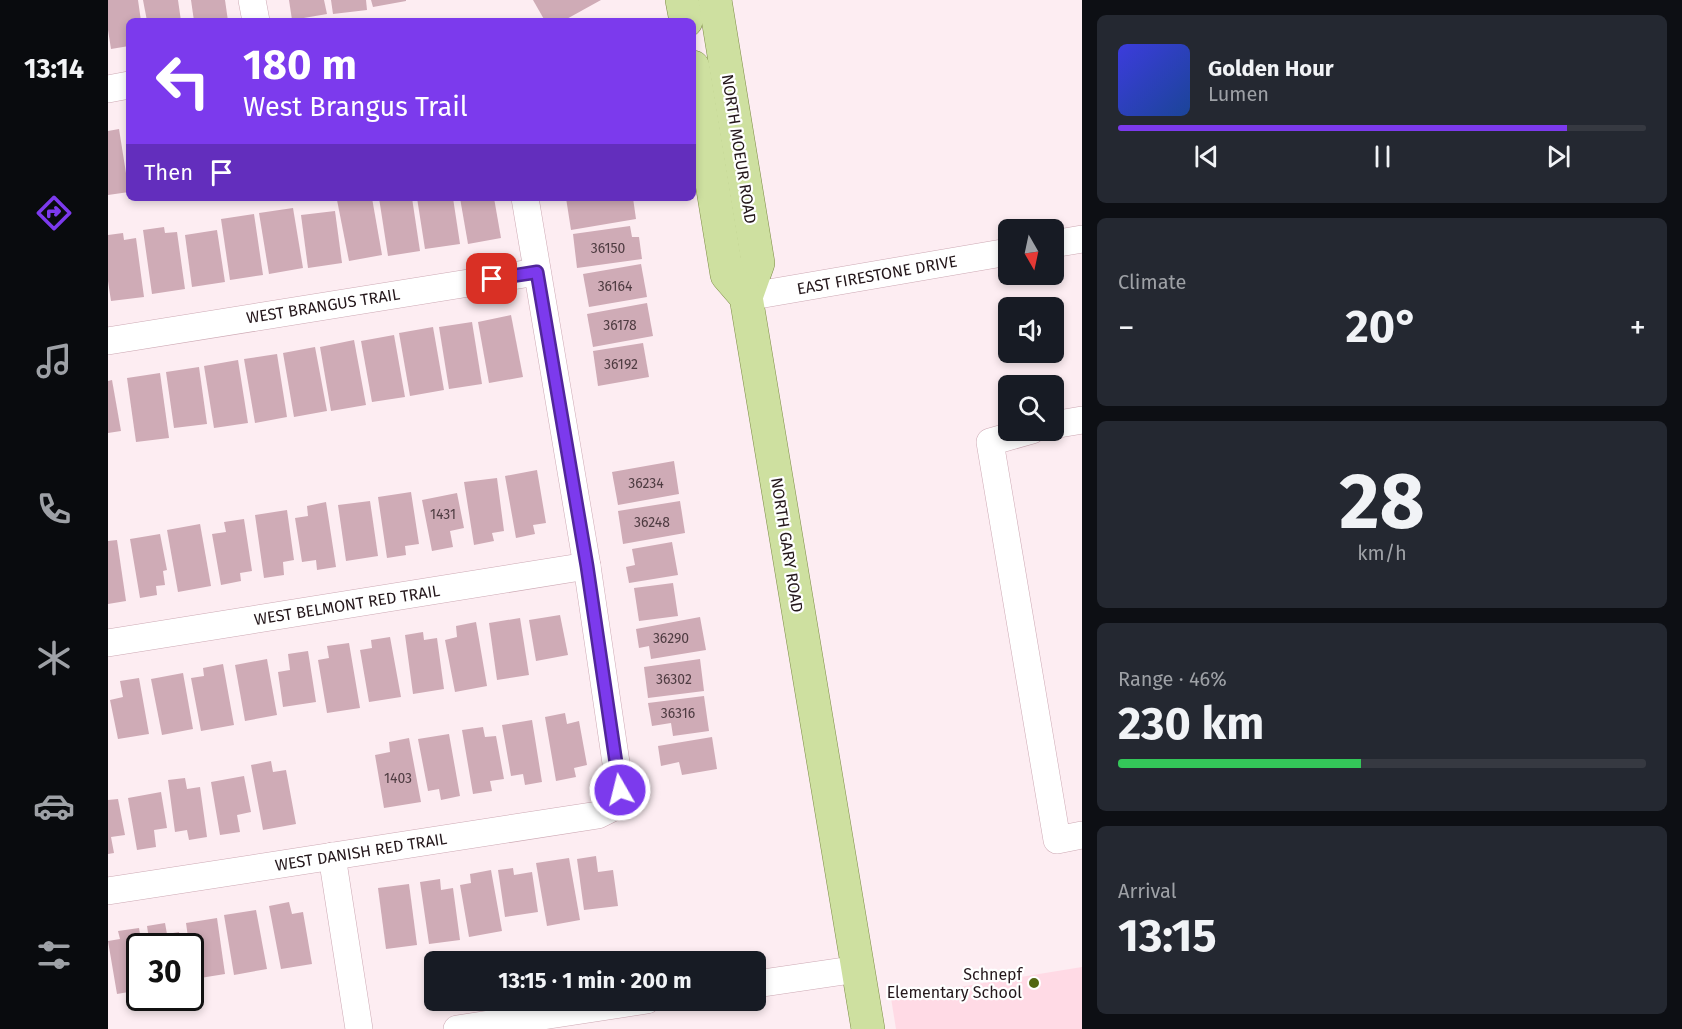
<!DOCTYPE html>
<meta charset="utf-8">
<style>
body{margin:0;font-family:"Fira Sans",sans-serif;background:#242831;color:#f1f3f6;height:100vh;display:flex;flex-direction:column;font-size:22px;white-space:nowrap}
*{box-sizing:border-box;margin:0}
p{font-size:20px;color:#9ea1a6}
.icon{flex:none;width:33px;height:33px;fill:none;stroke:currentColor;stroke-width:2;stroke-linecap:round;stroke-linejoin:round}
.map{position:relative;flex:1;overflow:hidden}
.side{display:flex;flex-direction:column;gap:15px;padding:15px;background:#0d0f14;width:600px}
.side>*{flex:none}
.banner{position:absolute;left:18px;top:18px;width:570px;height:183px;border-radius:9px;box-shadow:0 3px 9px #0003;background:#7c3aed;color:#fff;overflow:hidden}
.needle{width:39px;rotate:171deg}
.buttons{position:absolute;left:890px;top:219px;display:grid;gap:12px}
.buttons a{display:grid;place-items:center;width:66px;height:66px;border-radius:9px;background:#171b24;box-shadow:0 3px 9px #0003;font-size:30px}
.speed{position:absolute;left:18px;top:933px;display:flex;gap:12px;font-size:30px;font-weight:700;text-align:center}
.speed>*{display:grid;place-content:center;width:78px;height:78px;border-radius:50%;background:#171b24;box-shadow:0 3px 9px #0003;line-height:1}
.speed .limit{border:3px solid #111;border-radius:9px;background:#fff;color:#111}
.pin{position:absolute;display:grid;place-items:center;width:51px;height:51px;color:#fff;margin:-26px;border-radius:12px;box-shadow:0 3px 9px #0006}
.me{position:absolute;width:66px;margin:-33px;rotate:352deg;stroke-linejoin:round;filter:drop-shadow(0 0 4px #0008)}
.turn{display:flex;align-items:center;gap:21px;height:126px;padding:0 18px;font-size:27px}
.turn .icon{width:78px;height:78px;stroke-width:2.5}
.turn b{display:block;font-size:42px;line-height:51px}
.then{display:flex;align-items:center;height:57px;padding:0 18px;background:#0003;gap:12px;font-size:22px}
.big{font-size:45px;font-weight:700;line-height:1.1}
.side .tile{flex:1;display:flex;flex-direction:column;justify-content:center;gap:9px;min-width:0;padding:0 21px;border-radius:9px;background:#242831}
.side .dial{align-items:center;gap:0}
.dial b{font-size:78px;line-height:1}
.song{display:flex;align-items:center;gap:18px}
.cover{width:72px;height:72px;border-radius:9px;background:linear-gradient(135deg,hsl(240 70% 55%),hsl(220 70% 35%))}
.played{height:6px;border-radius:3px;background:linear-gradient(90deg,#7c3aed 85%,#363941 85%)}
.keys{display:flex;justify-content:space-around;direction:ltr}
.heat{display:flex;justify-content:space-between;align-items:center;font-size:33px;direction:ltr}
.charge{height:9px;border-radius:4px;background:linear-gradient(90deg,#34c759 46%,#363941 0)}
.trip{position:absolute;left:316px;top:951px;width:342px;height:60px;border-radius:9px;background:#171b24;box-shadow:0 3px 9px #0003;font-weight:700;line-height:60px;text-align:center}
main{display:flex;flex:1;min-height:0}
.tabs{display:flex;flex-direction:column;width:108px;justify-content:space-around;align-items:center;background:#090b0e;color:#9ea1a6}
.tabs .icon{width:42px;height:42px}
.tabs .selected{color:#7c3aed}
.tabs b{font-size:27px;color:#f1f3f6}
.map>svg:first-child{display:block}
.built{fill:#ffdae5}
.building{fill:#cfabb6}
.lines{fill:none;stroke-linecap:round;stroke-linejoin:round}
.minor-casing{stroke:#cda9b4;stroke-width:28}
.major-casing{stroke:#7e8c48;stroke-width:34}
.minor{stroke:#fff;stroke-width:27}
.major{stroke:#cee0a0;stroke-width:33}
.route-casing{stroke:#51269a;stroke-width:15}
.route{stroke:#7c3aed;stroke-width:10}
.poi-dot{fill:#536611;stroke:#fff;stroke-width:2}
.labels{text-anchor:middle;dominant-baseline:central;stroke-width:4.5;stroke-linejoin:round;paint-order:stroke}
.number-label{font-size:14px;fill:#4f3c42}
.street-label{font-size:16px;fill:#24171b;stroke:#fff}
.poi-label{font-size:16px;fill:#24171b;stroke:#fff;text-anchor:end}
</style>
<main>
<nav class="tabs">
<b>13:14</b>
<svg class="icon selected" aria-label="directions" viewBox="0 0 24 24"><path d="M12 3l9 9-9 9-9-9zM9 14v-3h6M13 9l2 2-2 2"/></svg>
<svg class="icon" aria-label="music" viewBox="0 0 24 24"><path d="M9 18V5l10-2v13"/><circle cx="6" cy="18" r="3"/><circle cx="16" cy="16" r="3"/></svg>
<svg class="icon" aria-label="phone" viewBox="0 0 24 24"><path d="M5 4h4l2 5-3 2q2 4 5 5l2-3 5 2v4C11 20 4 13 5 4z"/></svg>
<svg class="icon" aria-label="climate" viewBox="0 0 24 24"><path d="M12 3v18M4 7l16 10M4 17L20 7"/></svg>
<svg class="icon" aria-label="car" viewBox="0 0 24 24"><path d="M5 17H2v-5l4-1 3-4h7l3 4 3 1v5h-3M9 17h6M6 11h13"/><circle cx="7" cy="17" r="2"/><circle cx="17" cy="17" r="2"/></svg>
<svg class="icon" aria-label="filters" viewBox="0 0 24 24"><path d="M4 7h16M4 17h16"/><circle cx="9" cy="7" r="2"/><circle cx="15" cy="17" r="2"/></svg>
</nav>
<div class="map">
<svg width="974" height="1029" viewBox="0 0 974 1029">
<rect width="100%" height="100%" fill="#fdedf2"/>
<!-- built -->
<path class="built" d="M974,967V1029H788L783,998Z"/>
<!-- building -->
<g class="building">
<path d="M0,0H30L33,21H21V46L3,49L0,30Z"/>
<path d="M35,0H70L73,21H39Z"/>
<path d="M83,0H117L120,21H86Z"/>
<path d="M181,0H216L219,14L184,20Z"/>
<path d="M223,0H258L259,10L225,14Z"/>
<path d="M263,0H298V1L265,7Z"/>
<path d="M425,0H493L455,21H437Z"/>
<path d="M11,129L21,192L0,195V131Z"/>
<path d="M240,198H264L274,255L241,261L229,200Z"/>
<path d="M271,198H304L312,251L280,256Z"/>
<path d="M309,198H345L352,244L317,249Z"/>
<path d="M352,198H386L393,238L360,244Z"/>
<path d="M458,198H525L528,219L463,230Z"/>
<path d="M185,208L195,268L161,274L151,213Z"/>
<path d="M227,211L234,263L200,268L193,215Z"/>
<path d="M146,214L155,275L122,280L113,219Z"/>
<path d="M522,226L524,237H531L534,259L469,268L465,234Z"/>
<path d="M56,227L57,233L69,232L77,289L44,294L35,230Z"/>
<path d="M109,230L117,282L84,287L77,235Z"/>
<path d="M15,233L16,240L28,238L36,297L3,301L0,281V235Z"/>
<path d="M533,264L539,297L481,307L475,274Z"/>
<path d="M539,303L545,336L485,347L479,314Z"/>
<path d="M403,315L415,377L381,383L370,322Z"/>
<path d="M364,322L374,384L341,389L331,327Z"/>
<path d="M325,327L336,390L302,396L291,333Z"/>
<path d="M286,335L297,397L264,402L253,341Z"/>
<path d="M246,340L258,405L223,411L212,347Z"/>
<path d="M535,343L541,377L490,386L485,351Z"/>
<path d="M207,347L219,411L186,417L175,353Z"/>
<path d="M169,354L179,417L147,423L136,359Z"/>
<path d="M130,360L140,423L106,428L96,366Z"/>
<path d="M91,367L99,424L66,428L58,372Z"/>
<path d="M52,373L61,438L28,442L19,378Z"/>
<path d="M4,380L13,431L0,433V381Z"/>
<path d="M566,461L571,494L510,505L504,472Z"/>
<path d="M429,470L438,523L425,525L427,534L408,538L397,476Z"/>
<path d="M389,478L396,531L384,533L386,541L366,545L356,482Z"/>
<path d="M303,492L311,544L297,546L298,555L279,558L270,497Z"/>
<path d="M349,493L356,528L342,531L345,547L324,551L314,500Z"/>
<path d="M262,501L270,556L238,561L230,505Z"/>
<path d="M572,501L577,533L515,544L510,511Z"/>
<path d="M218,502L228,567L209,570L208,560L194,562L187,518L200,516L199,506Z"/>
<path d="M179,510L186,560L175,562L176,575L156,578L147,515Z"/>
<path d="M136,519L144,571L132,573L133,581L113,585L104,534L118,532L116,522Z"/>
<path d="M92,524L103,586L70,592L59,530Z"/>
<path d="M52,534L59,570L55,571L57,585L48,586L49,595L32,598L22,539Z"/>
<path d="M9,540L18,601L0,604V541Z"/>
<path d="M564,542L570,575L521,583L518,567L527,565L524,549Z"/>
<path d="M565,583L570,616L531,621L526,588Z"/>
<path d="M452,615L460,655L428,661L421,620Z"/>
<path d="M592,617L598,650L543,659L541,646L531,648L528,629Z"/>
<path d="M412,618L421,675L389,680L381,623Z"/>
<path d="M368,622L379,686L347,692L337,640L349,637L348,626Z"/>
<path d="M315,632L316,640L329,638L336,689L305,694L297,635Z"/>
<path d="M282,637L293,697L261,702L252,650L264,648L263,640Z"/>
<path d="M241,643L252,708L219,713L210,660L221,658L219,646Z"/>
<path d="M200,651L208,702L175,707L170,672L182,670L180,654Z"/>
<path d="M159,659L169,715L137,721L127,665Z"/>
<path d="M592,659L596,691L540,698L536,667Z"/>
<path d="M115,664L126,725L93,731L83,678L96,676L95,668Z"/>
<path d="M75,673L85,729L54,735L43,679Z"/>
<path d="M31,678L41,734L10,739L2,700L15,697L12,681Z"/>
<path d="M596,696L601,731L565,736L563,723L544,726L540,703Z"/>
<path d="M457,713L459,724L471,721L479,765L466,768L468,777L448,781L437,717Z"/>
<path d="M424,720L434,782L417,785L415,774L403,776L394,725Z"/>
<path d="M375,727L377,737L388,736L396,779L382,781L384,791L365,794L354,730Z"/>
<path d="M341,734L352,796L333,800L331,789L320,791L310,739Z"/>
<path d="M604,737L609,769L574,775L571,762L553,766L550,746Z"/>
<path d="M301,738L313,802L276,808L267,755L282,752L281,742Z"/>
<path d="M163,761L165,772L178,770L188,824L155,830L143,765Z"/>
<path d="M136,776L143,812L129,815L132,832L112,835L103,782Z"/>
<path d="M77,778L79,789L92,787L99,837L81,840L79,830L67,832L60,780Z"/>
<path d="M53,792L59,828L46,830L48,847L29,850L20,798Z"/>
<path d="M10,799L17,835L3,837L6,853L0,854V800Z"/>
<path d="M488,856L490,872L505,870L510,906L476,910L469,859Z"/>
<path d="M461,858L472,920L439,926L428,863Z"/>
<path d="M405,868L406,875L424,872L430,912L397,917L390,870Z"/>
<path d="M383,870L394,931L361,937L352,885L363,883L362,874Z"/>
<path d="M332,879L333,890L345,888L352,940L321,944L312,882Z"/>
<path d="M301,884L309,945L278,949L270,888Z"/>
<path d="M181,902L184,914L195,912L204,964L173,969L161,906Z"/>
<path d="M148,910L159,969L126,975L116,915Z"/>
<path d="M109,918L117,974L86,979L78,923Z"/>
<path d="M57,923L59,934L71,932L73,946H42L39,926Z"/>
<path d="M31,928L34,946H32V990L9,994L0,941L12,939L10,931Z"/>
</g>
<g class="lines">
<!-- minor casing -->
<g class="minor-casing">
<g id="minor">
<path d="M144,0L148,21"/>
<path d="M0,89L21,85"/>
<path d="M945,244L974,239"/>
<path d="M638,297L900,252"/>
<path d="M0,341L429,272"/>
<path d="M945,425L974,420"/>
<path d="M924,430L882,442L949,840L974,835"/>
<path d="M0,643L479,566"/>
<path d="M224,856L251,1029"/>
<path d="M0,891L490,815L504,808L512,790L479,566L417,198"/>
<path d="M648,984L750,969"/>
<path d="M349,1029L539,1000"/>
</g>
</g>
<!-- major casing -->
<g class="major-casing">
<g id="major">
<path d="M574,0L578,21"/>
<path d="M607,0L650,263L638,297"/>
<path d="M585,67L619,275L638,297L760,1029"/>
</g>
</g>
<!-- minor -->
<use href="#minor" class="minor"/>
<!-- major -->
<use href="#major" class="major"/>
</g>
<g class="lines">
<!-- route casing -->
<g class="route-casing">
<path id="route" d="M384,279L429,272L479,566L512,790"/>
</g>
<!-- route -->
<use href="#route" class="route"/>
</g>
<!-- markers -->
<circle class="poi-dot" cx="926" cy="983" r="6"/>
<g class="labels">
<!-- number labels -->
<g class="number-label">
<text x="500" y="248">36150</text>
<text x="507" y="286">36164</text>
<text x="512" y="325">36178</text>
<text x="513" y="364">36192</text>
<text x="538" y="483">36234</text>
<text x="335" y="514">1431</text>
<text x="544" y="522">36248</text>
<text x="563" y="638">36290</text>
<text x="566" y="679">36302</text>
<text x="570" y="713">36316</text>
<text x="290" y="778">1403</text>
</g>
<!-- street labels -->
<g class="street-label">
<text transform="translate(631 149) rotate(81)">NORTH MOEUR ROAD</text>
<text transform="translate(769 275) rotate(-10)">EAST FIRESTONE DRIVE</text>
<text transform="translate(215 306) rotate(-9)">WEST BRANGUS TRAIL</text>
<text transform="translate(679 545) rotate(81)">NORTH GARY ROAD</text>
<text transform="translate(239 605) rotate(-9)">WEST BELMONT RED TRAIL</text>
<text transform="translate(253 852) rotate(-9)">WEST DANISH RED TRAIL</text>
</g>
<!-- poi labels -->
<g class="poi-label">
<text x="914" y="974">Schnepf<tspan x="914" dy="18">Elementary School</tspan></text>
</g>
</g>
</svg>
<div class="buttons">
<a><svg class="needle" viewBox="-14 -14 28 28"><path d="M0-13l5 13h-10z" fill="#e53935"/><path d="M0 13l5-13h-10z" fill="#9ea1a6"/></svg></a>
<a><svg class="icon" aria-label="sound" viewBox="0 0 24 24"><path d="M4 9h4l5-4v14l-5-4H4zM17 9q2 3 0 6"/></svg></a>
<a><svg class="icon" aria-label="search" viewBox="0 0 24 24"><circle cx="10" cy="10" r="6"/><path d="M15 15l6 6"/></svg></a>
</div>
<div class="speed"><div class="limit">30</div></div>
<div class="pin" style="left:384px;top:279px;background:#d93025"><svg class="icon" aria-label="arrive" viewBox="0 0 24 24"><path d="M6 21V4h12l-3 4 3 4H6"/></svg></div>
<svg class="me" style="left:512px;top:790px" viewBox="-20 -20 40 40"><circle r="17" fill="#7c3aed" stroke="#fff" stroke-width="3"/><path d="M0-11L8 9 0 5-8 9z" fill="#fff"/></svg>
<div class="trip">13:15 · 1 min · 200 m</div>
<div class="banner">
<div class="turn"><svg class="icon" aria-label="left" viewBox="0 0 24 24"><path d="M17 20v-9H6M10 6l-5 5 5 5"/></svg><div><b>180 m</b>West Brangus Trail</div></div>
<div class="then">Then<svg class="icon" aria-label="arrive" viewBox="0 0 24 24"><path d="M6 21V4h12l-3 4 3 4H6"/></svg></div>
</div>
</div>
<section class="side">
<div class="tile">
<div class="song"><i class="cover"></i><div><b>Golden Hour</b><p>Lumen</p></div></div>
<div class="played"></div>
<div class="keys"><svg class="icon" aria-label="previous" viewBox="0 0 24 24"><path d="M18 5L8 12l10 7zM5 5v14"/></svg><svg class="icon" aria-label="pause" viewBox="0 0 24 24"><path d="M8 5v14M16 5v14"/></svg><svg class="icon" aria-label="next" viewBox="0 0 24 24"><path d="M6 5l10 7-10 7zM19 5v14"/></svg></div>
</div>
<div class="tile"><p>Climate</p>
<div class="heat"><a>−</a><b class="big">20°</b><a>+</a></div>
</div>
<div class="tile dial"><b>28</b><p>km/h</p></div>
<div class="tile"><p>Range · 46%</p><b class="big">230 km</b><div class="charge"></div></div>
<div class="tile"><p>Arrival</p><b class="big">13:15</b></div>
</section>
</main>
